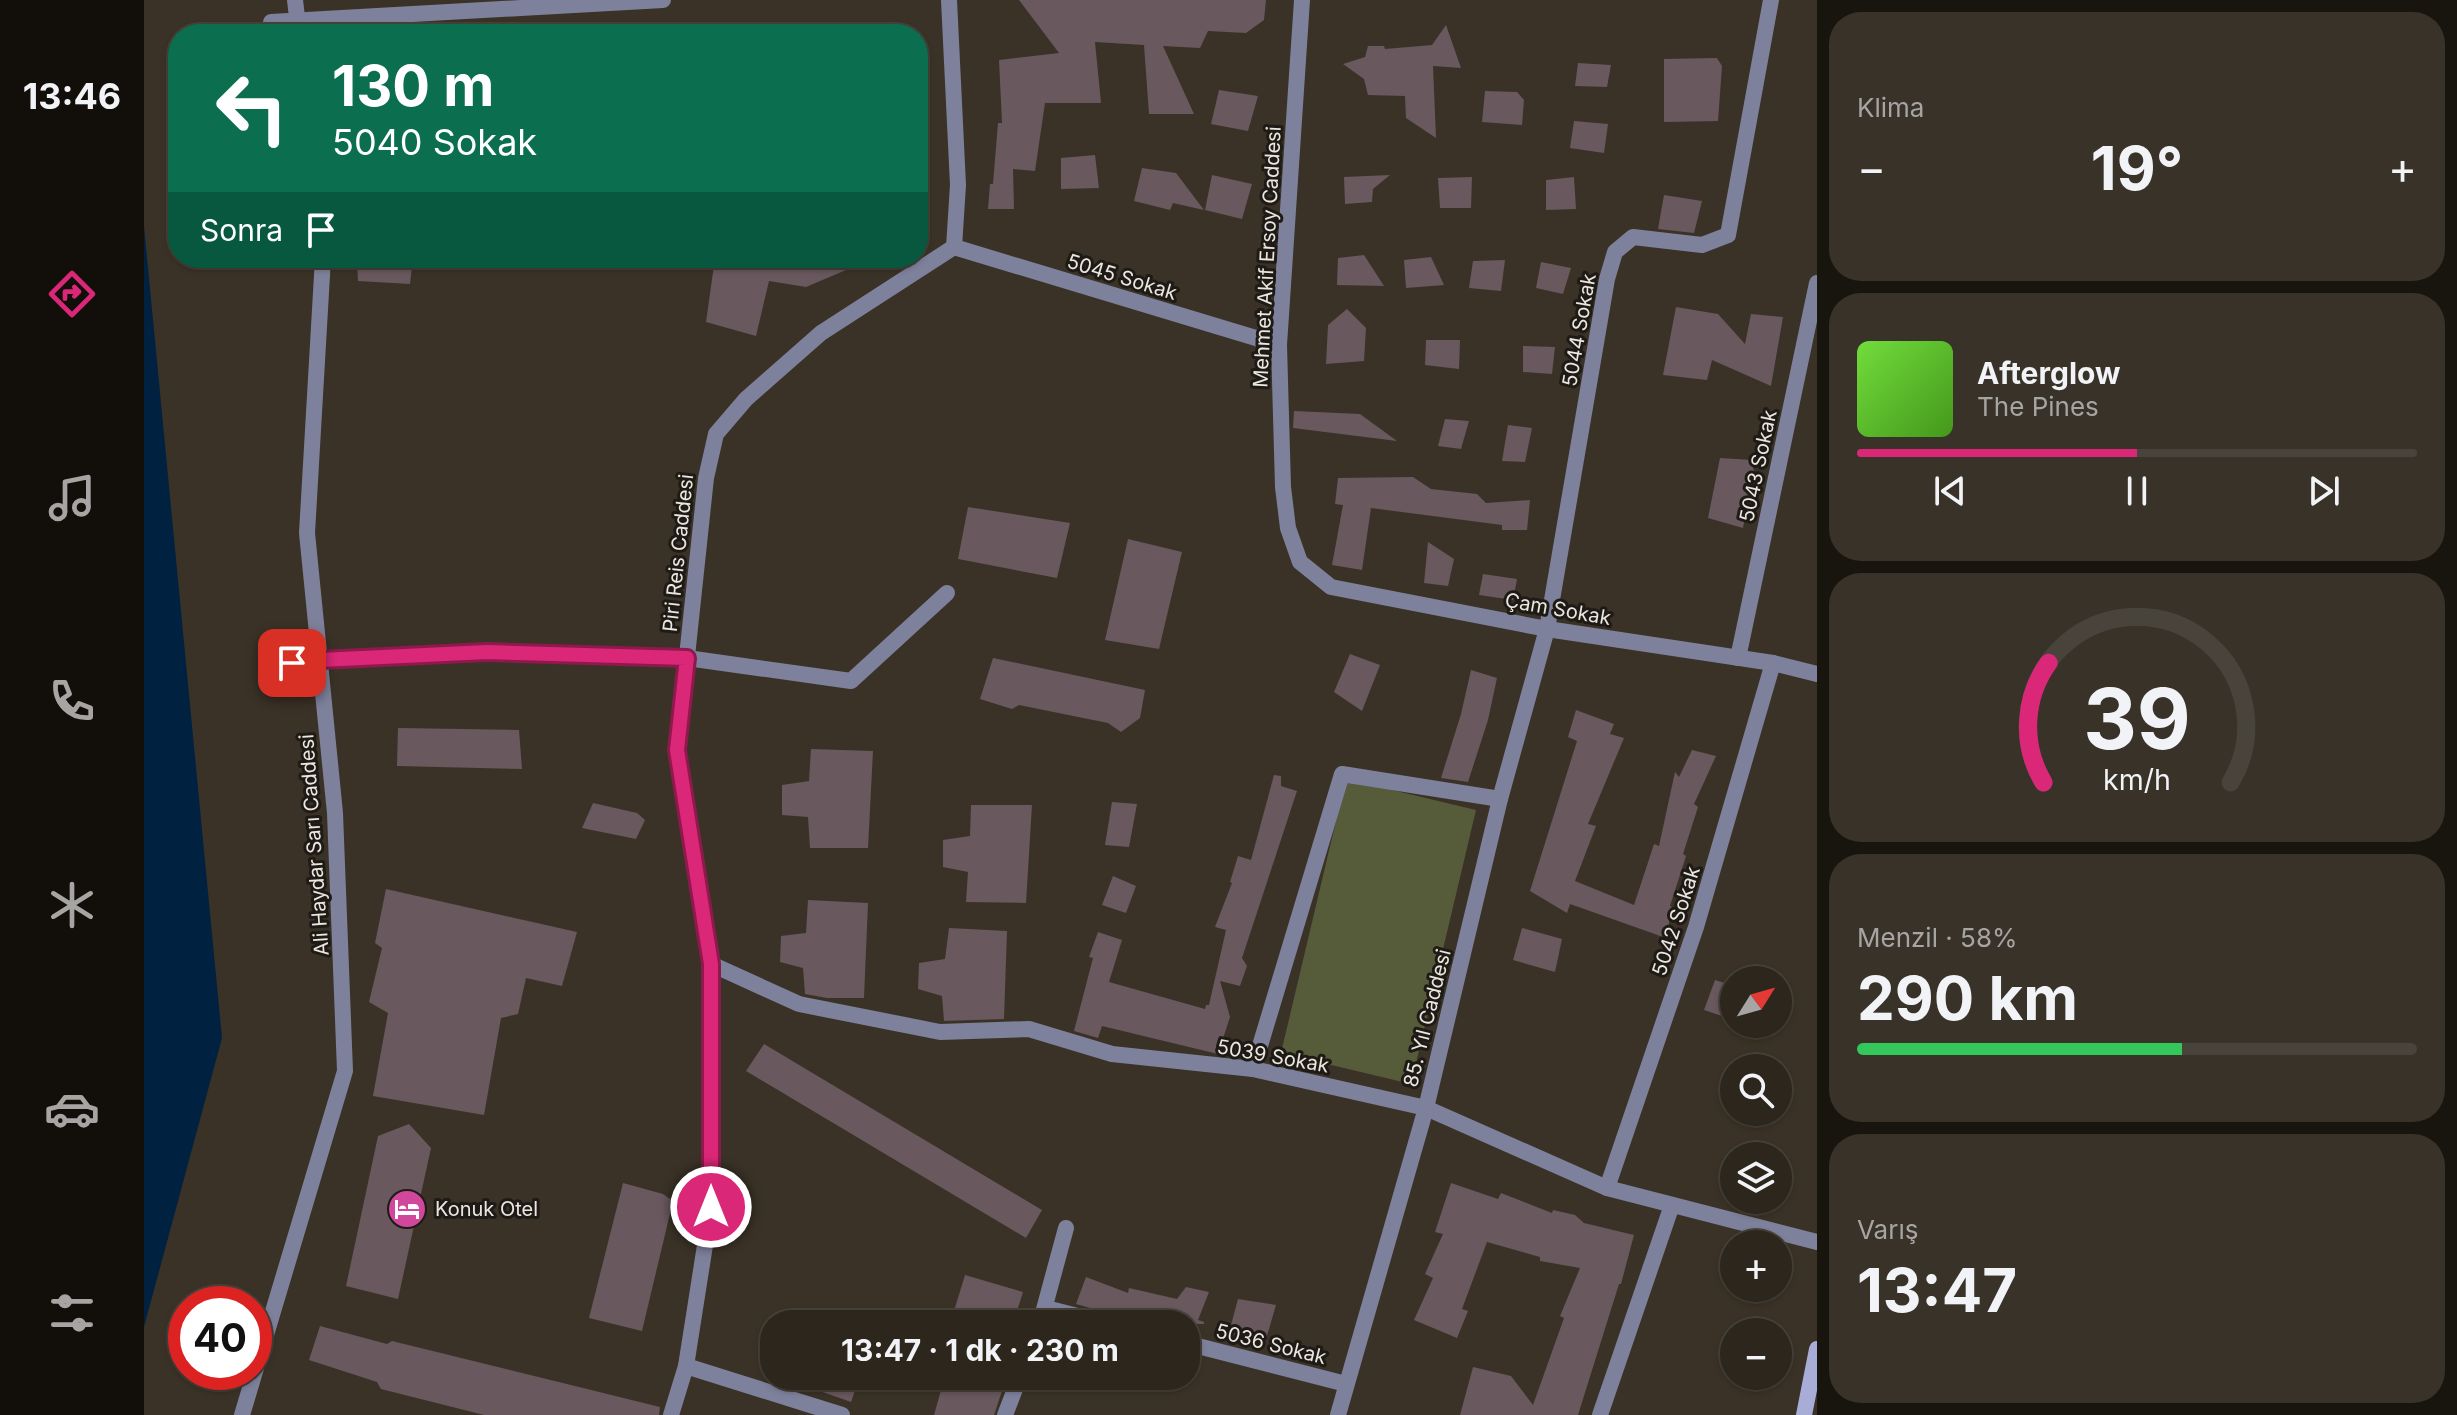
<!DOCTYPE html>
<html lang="tr">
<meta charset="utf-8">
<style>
body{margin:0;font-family:Inter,sans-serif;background:#383229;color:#f1f3f6;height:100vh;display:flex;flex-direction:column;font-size:30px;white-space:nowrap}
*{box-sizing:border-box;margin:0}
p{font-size:26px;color:#a6a5a3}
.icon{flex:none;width:44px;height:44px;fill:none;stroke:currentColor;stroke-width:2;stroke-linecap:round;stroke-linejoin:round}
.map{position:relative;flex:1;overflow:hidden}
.drawer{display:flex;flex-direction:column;gap:12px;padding:12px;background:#18150f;width:640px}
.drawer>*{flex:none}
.top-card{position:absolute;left:24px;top:24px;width:760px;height:244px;border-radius:32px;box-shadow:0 2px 6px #0004,0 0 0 2px #48433b;background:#0b6e4f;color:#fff;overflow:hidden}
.needle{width:52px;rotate:53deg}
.buttons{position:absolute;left:1576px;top:966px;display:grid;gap:16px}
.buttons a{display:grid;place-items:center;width:72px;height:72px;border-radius:50%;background:#2c261c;box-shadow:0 2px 6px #0004,0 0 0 2px #48433b;font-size:40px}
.speed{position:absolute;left:24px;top:1286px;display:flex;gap:16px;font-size:40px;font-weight:700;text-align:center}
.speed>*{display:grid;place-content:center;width:104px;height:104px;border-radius:50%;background:#2c261c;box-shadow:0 2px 6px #0004,0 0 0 2px #48433b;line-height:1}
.speed .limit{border:12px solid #d22;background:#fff;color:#111}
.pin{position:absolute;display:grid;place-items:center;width:68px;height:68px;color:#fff;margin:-34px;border-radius:16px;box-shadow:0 4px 12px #0006}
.me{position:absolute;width:88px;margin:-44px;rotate:0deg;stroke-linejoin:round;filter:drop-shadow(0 0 6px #0008)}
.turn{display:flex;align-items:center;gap:28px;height:168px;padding:0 32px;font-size:36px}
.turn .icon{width:104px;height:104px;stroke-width:2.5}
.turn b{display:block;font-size:56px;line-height:68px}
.then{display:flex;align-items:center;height:76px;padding:0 32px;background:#0003;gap:16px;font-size:30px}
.big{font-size:60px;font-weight:700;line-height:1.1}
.drawer .tile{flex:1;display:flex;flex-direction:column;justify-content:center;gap:12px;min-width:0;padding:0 28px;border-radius:32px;background:#383229}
.drawer .dial{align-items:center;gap:0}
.dial svg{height:208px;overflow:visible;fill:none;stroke:#48433b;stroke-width:7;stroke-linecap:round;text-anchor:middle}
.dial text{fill:#f1f3f6;stroke:none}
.song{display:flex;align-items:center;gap:24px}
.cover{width:96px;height:96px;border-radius:12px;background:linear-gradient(135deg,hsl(100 70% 55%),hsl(100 70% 35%))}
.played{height:8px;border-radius:4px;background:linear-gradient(90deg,#db2777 50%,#48433b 50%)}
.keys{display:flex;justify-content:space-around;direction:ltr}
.heat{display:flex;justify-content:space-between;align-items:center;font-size:44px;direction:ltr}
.charge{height:12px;border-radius:6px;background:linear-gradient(90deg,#34c759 58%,#48433b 0)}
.trip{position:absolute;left:616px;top:1310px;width:440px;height:80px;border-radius:32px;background:#2c261c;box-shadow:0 2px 6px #0004,0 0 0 2px #48433b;font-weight:700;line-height:80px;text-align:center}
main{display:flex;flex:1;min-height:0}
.dock{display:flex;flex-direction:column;width:144px;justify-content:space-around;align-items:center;background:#120f0b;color:#a6a5a3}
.dock .icon{width:56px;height:56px}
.dock .on{color:#db2777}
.dock b{font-size:36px;color:#f1f3f6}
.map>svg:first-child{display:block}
.green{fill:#565c39}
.water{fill:#002140}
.building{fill:#69585e}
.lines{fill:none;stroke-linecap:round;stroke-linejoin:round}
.service{stroke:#7e819b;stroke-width:16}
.pedestrian{stroke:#7e819b;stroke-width:16}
.minor{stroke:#7e819b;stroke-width:16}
.tertiary{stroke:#7e819b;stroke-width:16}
.secondary{stroke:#a8add7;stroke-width:16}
.route-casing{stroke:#8e194d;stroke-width:20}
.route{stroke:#db2777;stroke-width:14}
.labels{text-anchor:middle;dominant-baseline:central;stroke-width:6;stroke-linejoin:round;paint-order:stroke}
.street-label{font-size:20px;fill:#ebe6df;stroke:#1e1a15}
.poi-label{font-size:20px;fill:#ebe6df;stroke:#1e1a15;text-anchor:start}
</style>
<main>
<nav class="dock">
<b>13:46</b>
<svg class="icon on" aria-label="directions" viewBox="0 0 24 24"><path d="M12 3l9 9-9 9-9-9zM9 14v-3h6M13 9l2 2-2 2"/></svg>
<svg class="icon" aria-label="music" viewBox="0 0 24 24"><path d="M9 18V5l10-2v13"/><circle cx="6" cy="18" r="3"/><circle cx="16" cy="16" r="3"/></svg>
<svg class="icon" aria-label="phone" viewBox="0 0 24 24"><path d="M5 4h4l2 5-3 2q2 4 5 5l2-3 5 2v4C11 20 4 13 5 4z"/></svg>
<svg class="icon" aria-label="climate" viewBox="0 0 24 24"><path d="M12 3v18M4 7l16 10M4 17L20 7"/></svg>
<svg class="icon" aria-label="car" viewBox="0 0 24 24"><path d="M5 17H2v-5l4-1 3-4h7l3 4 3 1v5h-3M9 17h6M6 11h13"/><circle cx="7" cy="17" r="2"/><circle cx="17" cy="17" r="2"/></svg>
<svg class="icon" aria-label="filters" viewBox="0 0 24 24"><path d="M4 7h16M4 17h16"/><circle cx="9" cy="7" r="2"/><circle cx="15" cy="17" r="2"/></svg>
</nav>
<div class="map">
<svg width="1673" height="1415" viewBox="0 0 1673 1415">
<rect width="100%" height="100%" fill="#3a3226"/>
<!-- green -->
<path class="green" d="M1202,779L1332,810L1267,1084L1137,1053Z"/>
<!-- water -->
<path class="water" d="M0,226L78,1038L0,1327Z"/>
<!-- building -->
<g class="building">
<path d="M875,0H1122L1120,20L1102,33L1064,31L1056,48L1019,46L1050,114H1005L1000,45L951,42L957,103H901L891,171L869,169L870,209H844L846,184H849L854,123H858L855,60L915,53Z"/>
<path d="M1302,25L1317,68L1289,66L1292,138L1262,118L1261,96L1224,95L1220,79L1199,64L1221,57L1224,46H1240L1241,49L1288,45Z"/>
<path d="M1573,58L1578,66L1574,121L1520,122V59Z"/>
<path d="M1434,63L1467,65L1463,87L1431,86Z"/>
<path d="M1075,90L1114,96L1104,131L1067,124Z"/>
<path d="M1341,91L1373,92L1380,100L1378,125L1338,122Z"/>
<path d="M1430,121L1464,124L1460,153L1426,148Z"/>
<path d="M951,155L955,188L917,189V158Z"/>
<path d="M998,168L1032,173L1060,210L1029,203L1026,210L990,201Z"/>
<path d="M1068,175L1108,184L1098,219L1061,210Z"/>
<path d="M1246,175L1229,189L1228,202L1201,204L1200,177Z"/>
<path d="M1328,177L1327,208H1296L1294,178Z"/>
<path d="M1430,177L1432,209L1402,210V180Z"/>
<path d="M1520,195L1558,201L1550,233L1514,229Z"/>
<path d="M1220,255L1240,286L1193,285L1194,258Z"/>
<path d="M1287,257L1300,285L1262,288L1260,260Z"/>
<path d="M213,258H269L266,284L214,281Z"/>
<path d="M571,258H646L702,270L662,287L625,281L612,336L562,322Z"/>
<path d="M1361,260L1357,291L1325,288L1329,261Z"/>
<path d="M1397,262L1427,268L1419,294L1392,288Z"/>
<path d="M1532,307L1574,314L1601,344L1607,314L1639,317L1627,386L1568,360L1563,380L1519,375Z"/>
<path d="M1203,309L1222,328L1220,361L1182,364L1184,325Z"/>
<path d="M1282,340H1316L1315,369L1281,365Z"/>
<path d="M1379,346L1411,347L1408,374L1379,372Z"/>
<path d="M1150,411L1216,414L1253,441L1149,428Z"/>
<path d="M1301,419L1325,421L1317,449L1294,446Z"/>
<path d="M1364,425L1388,428L1381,462L1358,461Z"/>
<path d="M1576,458L1608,460L1610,472L1599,528L1564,518Z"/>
<path d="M1269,477L1287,489L1333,494L1342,503L1386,500L1383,530H1358V525L1227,508L1218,570L1188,565L1199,505L1191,504L1194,478Z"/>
<path d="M824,507L926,523L913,578L814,559Z"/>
<path d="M984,539L1038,552L1015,649L961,640Z"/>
<path d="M1284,542L1310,559L1304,586L1280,583Z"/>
<path d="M1339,574L1373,579L1369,600L1335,595Z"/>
<path d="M1206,654L1236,665L1218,711L1190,692Z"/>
<path d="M849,658L1001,690L996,718L977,732L964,723L875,705L868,709L836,699Z"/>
<path d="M1327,670L1353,678L1344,720L1324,782L1297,778L1317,714Z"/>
<path d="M1432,710L1470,724L1466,734L1480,738L1444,824L1452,826L1431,881L1490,905L1510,844L1515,846L1531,772L1535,777L1548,750L1572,756L1550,804L1554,807L1539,854L1542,856L1526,906L1528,907L1522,938L1426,904L1423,913L1386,891L1433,741L1424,737Z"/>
<path d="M254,728L375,730L378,769L253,766Z"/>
<path d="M667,749L729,751L724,848H666L664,817L638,815V785L665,781Z"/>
<path d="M1130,775L1137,776V786L1153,791L1098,958L1103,966L1096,986L1076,981L1086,1017L1074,1054L958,1026L954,1038L930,1031L949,958L945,957L954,932L978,940L965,982L1061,1009L1062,1005H1065L1082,930L1071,927L1088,883L1086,882L1094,856L1107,860Z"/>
<path d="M968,802L993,804L985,847L961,845Z"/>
<path d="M449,803L493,813L501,820L492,839L438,828Z"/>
<path d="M827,805H888L882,903L822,902L824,872L799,867V840L826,836Z"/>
<path d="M969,876L992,886L982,913L958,905Z"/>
<path d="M242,889L433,932L418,986L382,978L374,1014L357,1018L340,1115L229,1096L244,1013L225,1002L238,948L231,943Z"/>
<path d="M664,900L724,903L720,998H683L661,994L659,968L636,962L637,936L662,933Z"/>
<path d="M805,928L863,931L860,1019L800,1021L798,996L774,989L775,963L801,959Z"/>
<path d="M1378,928L1418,939L1411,972L1369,960Z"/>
<path d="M1571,980L1590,986V1020L1560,1010Z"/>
<path d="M620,1044L898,1210L882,1238L602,1071Z"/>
<path d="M265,1124L287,1148L254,1299L202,1286L234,1136Z"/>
<path d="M479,1183L519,1194L529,1201L498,1331L445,1318Z"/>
<path d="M1307,1183L1354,1199L1357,1193L1408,1213L1409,1210L1431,1215L1440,1223L1490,1235L1477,1284H1475L1434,1415H1316L1329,1367L1367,1376L1389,1405L1420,1318L1416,1316L1436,1268L1396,1261V1257L1343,1242L1318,1309L1324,1311L1313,1338L1270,1320L1289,1278L1281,1274L1299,1234L1291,1232Z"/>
<path d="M821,1275L879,1292L869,1324H806Z"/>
<path d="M942,1277L984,1293L985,1288L1033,1299L1042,1287L1065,1292L1054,1320L1060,1322V1324H1052L1051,1327L1043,1324H997L971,1313V1315L932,1304Z"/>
<path d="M1094,1299L1132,1305L1120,1346L1083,1340Z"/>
<path d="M176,1326L243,1344L248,1341L516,1407L515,1415H340L237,1389L233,1382L165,1360Z"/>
<path d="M643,1376H716L707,1402L642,1379Z"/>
<path d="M801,1376H849L862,1379L850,1415H790Z"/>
</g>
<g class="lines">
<!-- service -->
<g class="service">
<path d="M127,22L519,0"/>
<path d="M148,663L176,660L343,652L543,658L707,681L803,593"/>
<path d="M1109,1069L1198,774L1356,799"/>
<path d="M1463,1188L1552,927L1629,663"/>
<path d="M1456,1415L1528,1205"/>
</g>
<!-- pedestrian -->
<g class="pedestrian">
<path d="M151,0L155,34"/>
<path d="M98,1415L201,1071L191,813L163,533L179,258"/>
</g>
<!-- minor -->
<g class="minor">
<path d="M810,247L1135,345"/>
<path d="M1594,658L1673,283"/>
<path d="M567,964L655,1004L796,1032L885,1029L968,1054L1109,1069L1282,1108L1463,1188L1673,1242"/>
<path d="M902,1308L965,1324"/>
<path d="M896,1324L922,1228"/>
<path d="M1042,1343L1202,1384"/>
<path d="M542,1366L698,1415"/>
<path d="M861,1415L876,1376"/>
<path d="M1194,1415L1282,1108L1356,799L1403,629L1463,279L1471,252L1489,237L1558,245L1584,235L1627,0"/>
</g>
<!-- tertiary -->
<g class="tertiary">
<path d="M1158,0L1135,345L1139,487L1144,528L1156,562L1187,587L1403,629L1629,663L1673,674"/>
<path d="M527,1415L542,1366L567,1207V964L533,750L562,478L572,434L602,399L677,333L810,247L814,185L805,0"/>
</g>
<!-- secondary -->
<path class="secondary" d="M1660,1415L1673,1349"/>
</g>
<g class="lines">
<!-- route casing -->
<g class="route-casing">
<path id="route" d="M148,663L176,660L343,652L543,658L533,750L567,964V1207"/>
</g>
<!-- route -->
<use href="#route" class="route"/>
</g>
<!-- icons -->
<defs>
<g id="hotel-disc" transform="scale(2)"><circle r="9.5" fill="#d1479c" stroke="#1e1a15"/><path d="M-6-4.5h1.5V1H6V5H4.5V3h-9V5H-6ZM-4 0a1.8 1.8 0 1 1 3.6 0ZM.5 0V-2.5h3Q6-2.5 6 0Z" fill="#fff"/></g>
</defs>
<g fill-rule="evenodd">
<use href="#hotel-disc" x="263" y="1209"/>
</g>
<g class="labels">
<!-- street labels -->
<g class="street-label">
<text transform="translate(1123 257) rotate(-87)">Mehmet Akif Ersoy Caddesi</text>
<text transform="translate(978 277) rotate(17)">5045 Sokak</text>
<text transform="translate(1435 330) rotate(-80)">5044 Sokak</text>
<text transform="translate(1614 466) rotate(-78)">5043 Sokak</text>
<text transform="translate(534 553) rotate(-84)">Piri Reis Caddesi</text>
<text transform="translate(1414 609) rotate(10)">Çam Sokak</text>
<text transform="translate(170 845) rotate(-94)">Ali Haydar Sarı Caddesi</text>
<text transform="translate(1532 921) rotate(-72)">5042 Sokak</text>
<text transform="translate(1283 1018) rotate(-76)">85. Yıl Caddesi</text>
<text transform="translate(1129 1056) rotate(10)">5039 Sokak</text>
<text transform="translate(1127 1344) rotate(14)">5036 Sokak</text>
</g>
<!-- poi labels -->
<g class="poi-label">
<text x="291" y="1209">Konuk Otel</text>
</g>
</g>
</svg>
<div class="buttons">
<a><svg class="needle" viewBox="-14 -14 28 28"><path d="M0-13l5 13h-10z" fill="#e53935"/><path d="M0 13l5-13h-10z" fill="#a6a5a3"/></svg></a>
<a><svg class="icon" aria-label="search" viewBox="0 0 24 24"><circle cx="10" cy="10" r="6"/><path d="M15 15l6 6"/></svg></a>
<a><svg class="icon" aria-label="layers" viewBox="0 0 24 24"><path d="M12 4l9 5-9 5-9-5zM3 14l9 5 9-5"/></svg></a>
<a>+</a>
<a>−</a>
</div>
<div class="speed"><div class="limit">40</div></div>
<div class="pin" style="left:148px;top:663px;background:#d93025"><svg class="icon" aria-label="arrive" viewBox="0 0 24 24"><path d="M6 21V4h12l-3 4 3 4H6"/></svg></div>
<svg class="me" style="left:567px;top:1207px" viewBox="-20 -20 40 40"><circle r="17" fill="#db2777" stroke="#fff" stroke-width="3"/><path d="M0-11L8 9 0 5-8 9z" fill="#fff"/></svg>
<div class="trip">13:47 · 1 dk · 230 m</div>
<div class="top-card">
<div class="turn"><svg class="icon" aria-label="left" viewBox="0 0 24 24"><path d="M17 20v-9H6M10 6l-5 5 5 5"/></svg><div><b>130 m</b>5040 Sokak</div></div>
<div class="then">Sonra<svg class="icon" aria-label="arrive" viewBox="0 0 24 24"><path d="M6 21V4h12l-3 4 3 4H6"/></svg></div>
</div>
</div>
<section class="drawer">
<div class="tile"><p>Klima</p>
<div class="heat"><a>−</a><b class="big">19°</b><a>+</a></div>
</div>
<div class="tile">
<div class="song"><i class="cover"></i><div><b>Afterglow</b><p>The Pines</p></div></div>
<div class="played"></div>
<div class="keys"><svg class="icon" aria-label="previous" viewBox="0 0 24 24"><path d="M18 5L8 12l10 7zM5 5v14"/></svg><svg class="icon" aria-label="pause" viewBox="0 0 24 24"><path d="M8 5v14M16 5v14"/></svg><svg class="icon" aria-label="next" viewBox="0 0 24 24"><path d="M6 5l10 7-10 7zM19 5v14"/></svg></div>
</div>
<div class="tile dial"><svg viewBox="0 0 100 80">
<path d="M14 69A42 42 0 1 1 86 69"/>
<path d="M14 69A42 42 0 0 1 16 23" stroke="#db2777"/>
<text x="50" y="56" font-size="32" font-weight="700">39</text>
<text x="50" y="72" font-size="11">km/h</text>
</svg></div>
<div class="tile"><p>Menzil · 58%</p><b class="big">290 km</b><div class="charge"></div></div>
<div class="tile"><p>Varış</p><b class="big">13:47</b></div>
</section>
</main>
